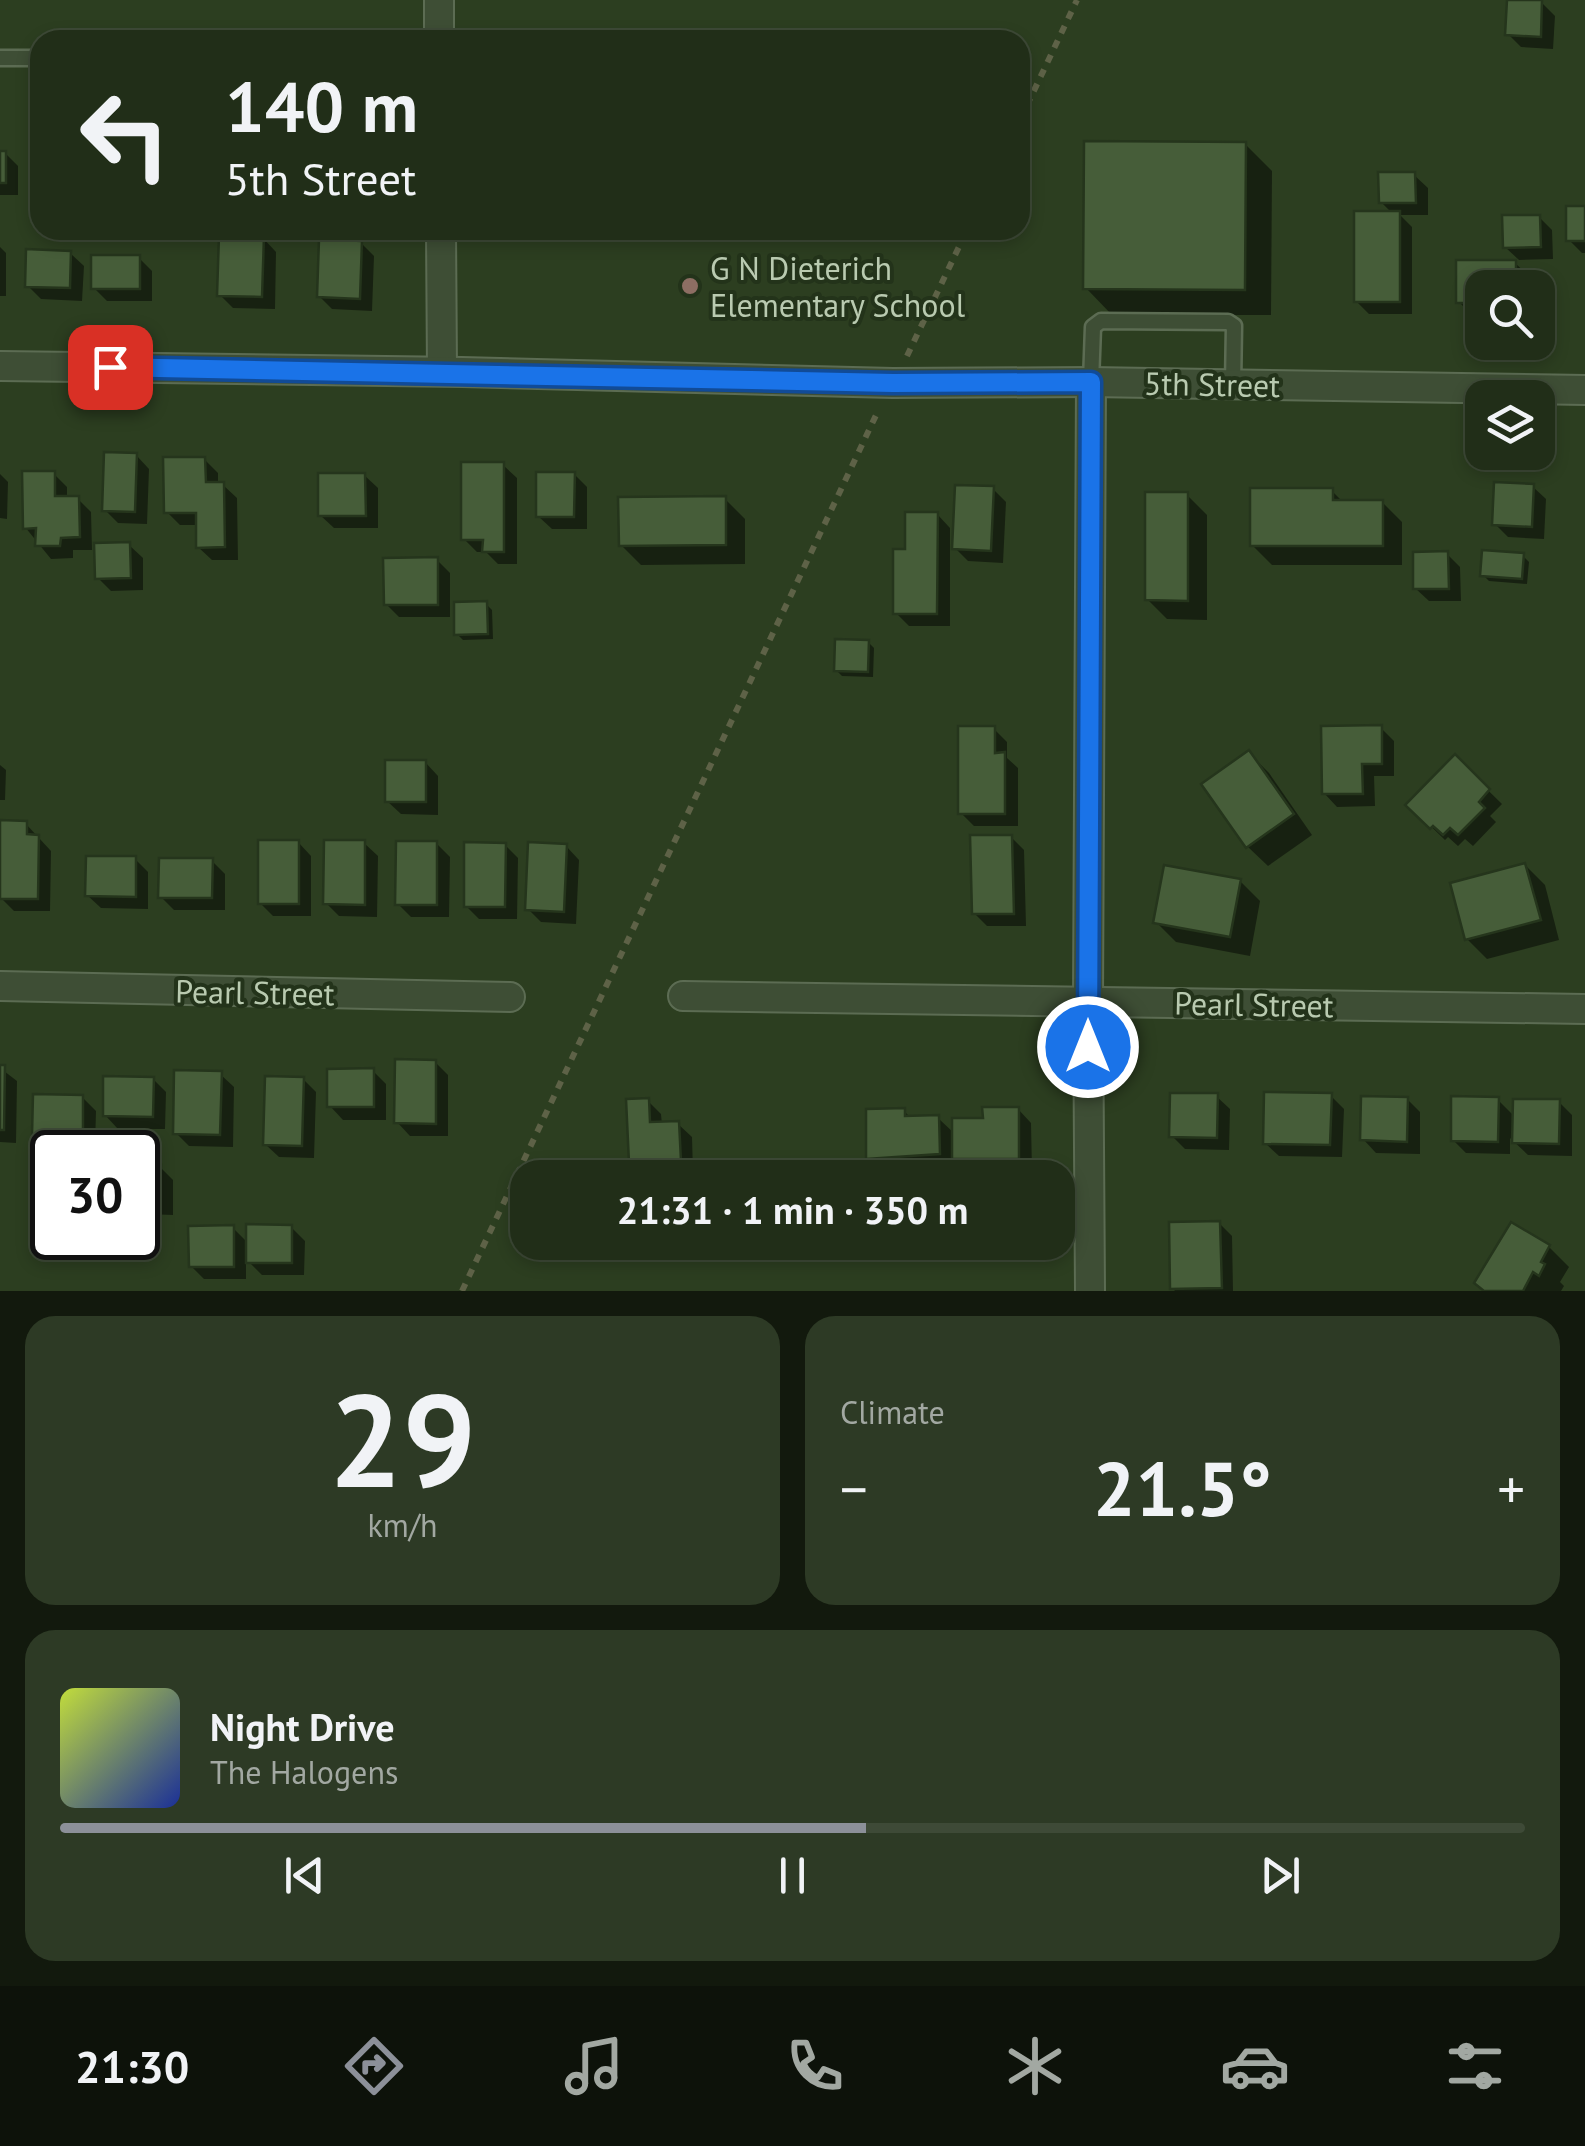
<!DOCTYPE html>
<meta charset="utf-8">
<style>
body{margin:0;font-family:"PT Sans",sans-serif;background:#2d3a25;color:#f1f3f6;height:100vh;display:flex;flex-direction:column;font-size:38px;white-space:nowrap}
*{box-sizing:border-box;margin:0}
p{font-size:32px;color:#a2a8a2}
.icon{flex:none;width:55px;height:55px;fill:none;stroke:currentColor;stroke-width:2;stroke-linecap:round;stroke-linejoin:round}
.map{position:relative;height:1291px;overflow:hidden}
.side{display:flex;flex-direction:column;gap:25px;padding:25px;background:#12190d;flex:1}
.side>*{flex:none}
.hud{position:absolute;left:30px;top:30px;width:1000px;height:210px;border-radius:30px;box-shadow:0 5px 15px #0003,0 0 0 2px #3e4a37;background:#212e18;color:#f1f3f6;overflow:hidden}
.buttons{position:absolute;left:1465px;top:270px;display:grid;gap:20px}
.buttons a{display:grid;place-items:center;width:90px;height:90px;border-radius:20px;background:#212e18;box-shadow:0 5px 15px #0003,0 0 0 2px #3e4a37;font-size:50px}
.speed{position:absolute;left:30px;top:1130px;display:flex;gap:20px;font-size:50px;font-weight:700;text-align:center}
.speed>*{display:grid;place-content:center;width:130px;height:130px;border-radius:50%;background:#212e18;box-shadow:0 5px 15px #0003,0 0 0 2px #3e4a37;line-height:1}
.speed .limit{border:5px solid #111;border-radius:15px;background:#fff;color:#111}
.pin{position:absolute;display:grid;place-items:center;width:85px;height:85px;color:#fff;margin:-42px;border-radius:20px;box-shadow:0 5px 15px #0006}
.me{position:absolute;width:110px;margin:-55px;rotate:0deg;stroke-linejoin:round;filter:drop-shadow(0 0 8px #0008)}
.turn{display:flex;align-items:center;gap:35px;height:210px;padding:0 30px;font-size:45px}
.turn .icon{width:130px;height:130px;stroke-width:2.5}
.turn b{display:block;font-size:70px;line-height:85px}
.big{font-size:75px;font-weight:600;line-height:1.1}
.side .tile{flex:1;display:flex;flex-direction:column;justify-content:center;gap:15px;min-width:0;padding:0 35px;border-radius:30px;background:#2d3a25}
.side .dial{align-items:center;gap:0}
.dial b{font-size:130px;line-height:1}
.song{display:flex;align-items:center;gap:30px}
.cover{width:120px;height:120px;border-radius:15px;background:linear-gradient(135deg,hsl(70 70% 55%),hsl(230 70% 35%))}
.played{height:10px;border-radius:5px;background:linear-gradient(90deg,#8c9099 55%,#3e4a37 55%)}
.keys{display:flex;justify-content:space-around;direction:ltr}
.heat{display:flex;justify-content:space-between;align-items:center;font-size:55px;direction:ltr}
.side .tiles{flex:1;display:grid;gap:25px;grid-template-columns:1fr 1fr}
.tile:last-child{grid-column:span 2}
.trip{position:absolute;left:510px;top:1160px;width:565px;height:100px;border-radius:30px;background:#212e18;box-shadow:0 5px 15px #0003,0 0 0 2px #3e4a37;font-weight:600;line-height:100px;text-align:center}
.menu{display:flex;height:160px;justify-content:space-around;align-items:center;background:#0d120a;color:#a2a8a2}
.menu .icon{width:70px;height:70px}
.menu .on{color:#8c9099}
.menu b{font-size:45px;color:#f1f3f6}
.map>svg:first-child{display:block}
.shadow{fill:#0007}
.building{fill:#465d39;stroke:#25351c;stroke-width:2.5}
.lines{fill:none;stroke-linecap:round;stroke-linejoin:round}
.lane-casing{stroke:#5c6c53;stroke-width:19}
.street-casing{stroke:#5c6c53;stroke-width:32}
.path{stroke:#5e6247;stroke-width:6;stroke-dasharray:8 8;stroke-linecap:butt}
.lane{stroke:#3e4e35;stroke-width:14}
.street{stroke:#3e4e35;stroke-width:28}
.route-casing{stroke:#114b97;stroke-width:25}
.route{stroke:#1a73e8;stroke-width:18}
.education-dot{fill:#8d6e63;stroke:#23331a;stroke-width:4}
.labels{text-anchor:middle;dominant-baseline:central;stroke-width:8;stroke-linejoin:round;paint-order:stroke}
.poi-label{font-size:32px;fill:#b9cab0;stroke:#23331a;text-anchor:start}
.street-label{font-size:32px;fill:#b9cab0;stroke:#23331a}
</style>
<div class="map">
<svg width="1585" height="1291" viewBox="0 0 1585 1291">
<rect width="100%" height="100%" fill="#2c3e20"/>
<!-- shadow -->
<g class="shadow">
<path d="M1541,2L1555,16L1553,49L1521,47L1508,34Z"/>
<path d="M1245,144L1272,171L1271,315H1112L1086,288Z"/>
<path d="M0,153H5L18,166V195H0Z"/>
<path d="M1414,175L1428,188V215H1400L1412,227V314H1369L1356,301L1393,214L1381,202Z"/>
<path d="M1585,209V253H1582L1569,240Z"/>
<path d="M1539,217L1552,230L1553,259L1519,260L1505,247Z"/>
<path d="M263,238L276,252L275,309L233,308L220,295Z"/>
<path d="M361,243L374,256L372,311L332,309L319,296Z"/>
<path d="M0,247L6,253V296H0Z"/>
<path d="M70,253L84,266L82,301L41,299L28,286Z"/>
<path d="M139,258L152,271V301H107L94,288Z"/>
<path d="M1515,263L1529,276L1528,288H1482V315H1472L1459,302Z"/>
<path d="M136,455L149,469L147,524L118,523L105,510Z"/>
<path d="M204,459L218,473V485H223L237,498L238,560H212L198,547V525H180L167,512Z"/>
<path d="M503,465L517,478V564H498L486,552H477L464,539Z"/>
<path d="M0,474L8,482L7,519L0,518Z"/>
<path d="M54,474L67,487V499H78L91,512L92,550H73V558L51,559L25,527Z"/>
<path d="M574,474L587,487V529H552L538,516Z"/>
<path d="M364,475L378,488V528H334L320,515Z"/>
<path d="M1532,486L1546,499L1544,539L1508,537L1495,524Z"/>
<path d="M993,489L1006,502L1003,563L968,561L955,548Z"/>
<path d="M1332,491L1344,503L1382,502L1402,522V565H1272L1252,545Z"/>
<path d="M1187,495L1207,515V620L1167,619L1147,599Z"/>
<path d="M725,499L745,519V564L641,565L621,545Z"/>
<path d="M937,514L950,528V626H909L896,613L907,552Z"/>
<path d="M129,545L143,558V590L111,591L98,578Z"/>
<path d="M1447,554L1460,567L1461,601H1429L1415,588Z"/>
<path d="M1523,556L1529,562L1527,584L1489,581L1483,575Z"/>
<path d="M437,560L450,573V617H399L386,604Z"/>
<path d="M486,604L492,610L493,639L463,640L457,634Z"/>
<path d="M868,642L874,648L873,677L842,676L836,670Z"/>
<path d="M1381,728L1394,741V776H1374L1375,806L1337,807L1324,793Z"/>
<path d="M994,729L1007,742V758L1018,768V826H974L961,813Z"/>
<path d="M1249,753L1269,773L1312,835L1268,866L1248,847Z"/>
<path d="M1455,758L1502,804L1490,816L1496,822L1473,846L1465,839L1458,846L1448,837L1445,840L1409,805Z"/>
<path d="M425,762L438,776V815L401,814L387,801Z"/>
<path d="M0,765L6,770L5,800H0Z"/>
<path d="M26,824L51,851L50,911H14L1,898Z"/>
<path d="M1011,837L1024,850L1026,926H987L974,913Z"/>
<path d="M298,842L311,856V916H273L260,903Z"/>
<path d="M364,843L378,856L377,917L339,916L326,903Z"/>
<path d="M436,843L450,857L449,917H411L398,904Z"/>
<path d="M505,845L518,858L517,919H479L466,906Z"/>
<path d="M566,846L579,860L576,924L541,922L528,909Z"/>
<path d="M135,859L148,872V909L101,908L87,895Z"/>
<path d="M212,861L225,874V910H174L161,897Z"/>
<path d="M1525,865L1545,885L1559,940L1487,959L1467,939Z"/>
<path d="M1240,881L1260,901L1250,956L1176,942L1156,922Z"/>
<path d="M435,1062L448,1075V1136H410L397,1122Z"/>
<path d="M0,1068L17,1081L16,1143L0,1142Z"/>
<path d="M373,1071L386,1084V1120H343L330,1106Z"/>
<path d="M220,1074L234,1087L233,1147L189,1146L176,1133Z"/>
<path d="M153,1079L166,1092L165,1129H118L105,1115Z"/>
<path d="M303,1079L316,1092L314,1158L279,1157L265,1144Z"/>
<path d="M1216,1096L1230,1109L1229,1150L1185,1149L1172,1136Z"/>
<path d="M1331,1096L1344,1109L1342,1157L1279,1156L1265,1143Z"/>
<path d="M82,1097L96,1111L95,1147H48L35,1133Z"/>
<path d="M1407,1099L1420,1112V1154L1376,1153L1363,1139Z"/>
<path d="M1498,1100L1515,1117L1559,1102L1572,1115V1156L1528,1155L1510,1138V1154L1466,1153L1453,1140Z"/>
<path d="M648,1101L661,1114L662,1125L678,1124L692,1137L693,1173L644,1175L631,1162Z"/>
<path d="M1018,1109L1031,1123L1032,1171H968L952,1155V1166L882,1171L869,1157L904,1111L911,1118H938L955,1134Z"/>
<path d="M138,1167H160L173,1180V1215L146,1214L138,1206Z"/>
<path d="M1219,1223L1232,1236L1233,1291H1175L1172,1288Z"/>
<path d="M291,1227L305,1241L304,1275H262L246,1259V1279H204L191,1266L233,1228L249,1244Z"/>
<path d="M641,1242H688L689,1257L654,1260Z"/>
<path d="M1549,1247L1569,1267L1560,1282L1564,1286L1561,1291H1486Z"/>
</g>
<!-- building -->
<g class="building">
<path d="M1507,0H1542L1541,37L1505,35Z"/>
<path d="M1084,141L1246,142L1245,290L1083,289Z"/>
<rect x="0" y="151" width="6" height="32"/>
<path d="M1378,172H1415L1416,203H1379Z"/>
<rect x="1566" y="206" width="19" height="35"/>
<rect x="1354" y="211" width="46" height="91"/>
<path d="M1502,215H1540L1541,247L1503,248Z"/>
<path d="M219,235L264,236L262,297L217,296Z"/>
<path d="M319,239L362,241L360,299L317,297Z"/>
<path d="M26,249L71,251L70,288L25,287Z"/>
<rect x="91" y="255" width="49" height="34"/>
<path d="M1456,260H1516V288H1482V303H1456Z"/>
<path d="M104,452L137,453L135,512L102,511Z"/>
<path d="M163,457H205L206,482H224L225,547L196,548V513H164Z"/>
<path d="M461,462H504V552H482L483,540H461Z"/>
<path d="M22,471H55V496H79L80,537L61,538L60,546H35L36,528L23,529Z"/>
<path d="M536,472H575L574,517H536Z"/>
<path d="M318,473H365L366,516H318Z"/>
<path d="M1494,482L1534,484L1532,527L1492,525Z"/>
<path d="M955,485L994,486L991,551L952,549Z"/>
<path d="M1250,488H1333V500H1383V546H1250Z"/>
<path d="M1145,492H1188V601L1145,600Z"/>
<path d="M726,496V545L619,546L618,497Z"/>
<path d="M905,512H938L937,614H893V549H905Z"/>
<path d="M130,542L131,578L95,579L94,543Z"/>
<path d="M1482,550L1524,553L1522,579L1480,576Z"/>
<path d="M1448,551L1449,589H1413V552Z"/>
<path d="M438,557V605H384L383,558Z"/>
<path d="M487,601L488,634L454,635V602Z"/>
<path d="M835,639L869,640L868,672L834,671Z"/>
<path d="M1382,725V764H1362L1363,794H1322L1321,726Z"/>
<path d="M958,726H995V753L1005,752V814H958Z"/>
<path d="M1249,750L1294,814L1246,848L1201,784Z"/>
<path d="M1455,754L1490,789L1479,802L1485,808L1458,835L1450,828L1443,835L1433,826L1430,829L1405,805Z"/>
<rect x="385" y="760" width="41" height="42"/>
<path d="M0,820L27,821V834L39,835L38,899H0Z"/>
<path d="M970,835H1012L1014,914H972Z"/>
<rect x="258" y="840" width="41" height="64"/>
<path d="M324,840H365V905L323,904Z"/>
<path d="M396,841H437V905H395Z"/>
<path d="M464,842L506,843L505,907H464Z"/>
<path d="M528,842L567,844L564,912L525,910Z"/>
<path d="M86,856H136V897L85,896Z"/>
<path d="M159,858H213L212,898H158Z"/>
<path d="M1525,863L1541,920L1465,940L1450,883Z"/>
<path d="M1164,865L1241,879L1230,937L1153,923Z"/>
<path d="M395,1059L436,1060V1124L394,1123Z"/>
<path d="M0,1065H5L4,1130H0Z"/>
<path d="M374,1068V1107H327V1069Z"/>
<path d="M174,1070L222,1071L220,1135L173,1134Z"/>
<path d="M103,1076L154,1077L153,1117L103,1116Z"/>
<path d="M265,1076L304,1077L302,1146L263,1145Z"/>
<path d="M1264,1092L1332,1093L1330,1145L1263,1144Z"/>
<path d="M1170,1093H1218L1217,1138L1169,1137Z"/>
<path d="M33,1094L83,1095V1135H32Z"/>
<path d="M1361,1096L1408,1097L1407,1142L1360,1140Z"/>
<path d="M1451,1096L1499,1097L1498,1142L1451,1141Z"/>
<path d="M649,1098L650,1122L679,1121L681,1161L629,1163L626,1099Z"/>
<path d="M1513,1099H1560L1559,1144L1512,1143Z"/>
<path d="M982,1107H1019V1159H952V1118H983Z"/>
<path d="M905,1108V1116L939,1115L940,1154L866,1159V1109Z"/>
<path d="M138,1164L161,1165L160,1203L138,1202Z"/>
<path d="M1220,1221L1222,1288L1170,1289L1169,1222Z"/>
<path d="M1511,1222L1550,1245L1541,1262L1545,1264L1539,1276L1533,1272L1523,1291H1484L1474,1283Z"/>
<path d="M246,1224L292,1225V1263H246Z"/>
<path d="M234,1225V1267H189L188,1226Z"/>
</g>
<g class="lines">
<!-- lane casing -->
<g class="lane-casing">
<g id="lane">
<path d="M0,58H40"/>
<path d="M1091,382L1093,327L1101,321L1228,322L1234,326L1233,385"/>
</g>
</g>
<!-- street casing -->
<g class="street-casing">
<g id="street">
<path d="M439,0V40"/>
<path d="M441,230L442,371"/>
<path d="M0,366L462,372L893,383L1091,382L1585,390"/>
<path d="M0,986L510,997"/>
<path d="M683,996L1585,1009"/>
<path d="M1090,1291L1088,1002L1091,382"/>
</g>
</g>
<!-- path -->
<g class="path">
<path d="M1020,120L1077,0"/>
<path d="M907,356L967,230"/>
<path d="M462,1291L878,411"/>
</g>
<!-- lane -->
<use href="#lane" class="lane"/>
<!-- street -->
<use href="#street" class="street"/>
</g>
<g class="lines">
<!-- route casing -->
<g class="route-casing">
<path id="route" d="M110,367L893,383L1091,382L1088,1047"/>
</g>
<!-- route -->
<use href="#route" class="route"/>
</g>
<!-- markers -->
<circle class="education-dot" cx="690" cy="286" r="10"/>
<g class="labels">
<!-- poi labels -->
<g class="poi-label">
<text x="710" y="268">G N Dieterich<tspan x="710" dy="37">Elementary School</tspan></text>
</g>
<!-- street labels -->
<g class="street-label">
<text transform="translate(1212 384) rotate(1)">5th Street</text>
<text transform="translate(255 992) rotate(1)">Pearl Street</text>
<text transform="translate(1254 1004) rotate(1)">Pearl Street</text>
</g>
</g>
</svg>
<div class="buttons">
<a><svg class="icon" aria-label="search" viewBox="0 0 24 24"><circle cx="10" cy="10" r="6"/><path d="M15 15l6 6"/></svg></a>
<a><svg class="icon" aria-label="layers" viewBox="0 0 24 24"><path d="M12 4l9 5-9 5-9-5zM3 14l9 5 9-5"/></svg></a>
</div>
<div class="speed"><div class="limit">30</div></div>
<div class="pin" style="left:110px;top:367px;background:#d93025"><svg class="icon" aria-label="arrive" viewBox="0 0 24 24"><path d="M6 21V4h12l-3 4 3 4H6"/></svg></div>
<svg class="me" style="left:1088px;top:1047px" viewBox="-20 -20 40 40"><circle r="17" fill="#1a73e8" stroke="#fff" stroke-width="3"/><path d="M0-11L8 9 0 5-8 9z" fill="#fff"/></svg>
<div class="trip">21:31 · 1 min · 350 m</div>
<div class="hud">
<div class="turn"><svg class="icon" aria-label="left" viewBox="0 0 24 24"><path d="M17 20v-9H6M10 6l-5 5 5 5"/></svg><div><b>140 m</b>5th Street</div></div>
</div>
</div>
<section class="side">
<div class="tiles">
<div class="tile dial"><b>29</b><p>km/h</p></div>
<div class="tile"><p>Climate</p>
<div class="heat"><a>−</a><b class="big">21.5°</b><a>+</a></div>
</div>
<div class="tile">
<div class="song"><i class="cover"></i><div><b>Night Drive</b><p>The Halogens</p></div></div>
<div class="played"></div>
<div class="keys"><svg class="icon" aria-label="previous" viewBox="0 0 24 24"><path d="M18 5L8 12l10 7zM5 5v14"/></svg><svg class="icon" aria-label="pause" viewBox="0 0 24 24"><path d="M8 5v14M16 5v14"/></svg><svg class="icon" aria-label="next" viewBox="0 0 24 24"><path d="M6 5l10 7-10 7zM19 5v14"/></svg></div>
</div>
</div>
</section>
<nav class="menu">
<b>21:30</b>
<svg class="icon on" aria-label="directions" viewBox="0 0 24 24"><path d="M12 3l9 9-9 9-9-9zM9 14v-3h6M13 9l2 2-2 2"/></svg>
<svg class="icon" aria-label="music" viewBox="0 0 24 24"><path d="M9 18V5l10-2v13"/><circle cx="6" cy="18" r="3"/><circle cx="16" cy="16" r="3"/></svg>
<svg class="icon" aria-label="phone" viewBox="0 0 24 24"><path d="M5 4h4l2 5-3 2q2 4 5 5l2-3 5 2v4C11 20 4 13 5 4z"/></svg>
<svg class="icon" aria-label="climate" viewBox="0 0 24 24"><path d="M12 3v18M4 7l16 10M4 17L20 7"/></svg>
<svg class="icon" aria-label="car" viewBox="0 0 24 24"><path d="M5 17H2v-5l4-1 3-4h7l3 4 3 1v5h-3M9 17h6M6 11h13"/><circle cx="7" cy="17" r="2"/><circle cx="17" cy="17" r="2"/></svg>
<svg class="icon" aria-label="filters" viewBox="0 0 24 24"><path d="M4 7h16M4 17h16"/><circle cx="9" cy="7" r="2"/><circle cx="15" cy="17" r="2"/></svg>
</nav>
